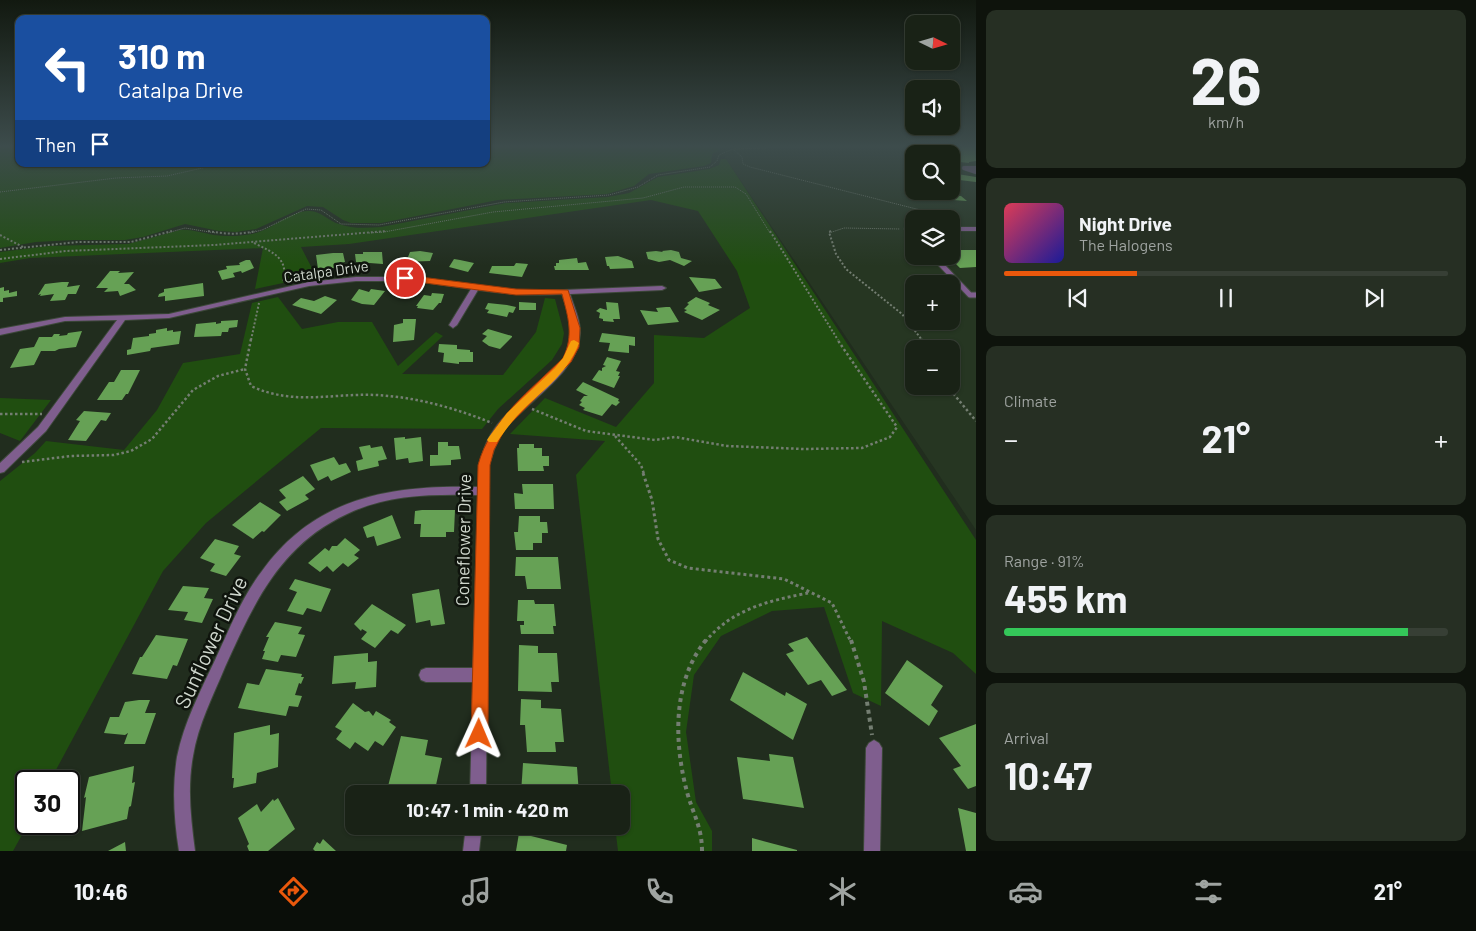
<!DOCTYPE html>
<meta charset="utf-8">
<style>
body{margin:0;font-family:Barlow,sans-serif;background:#262f23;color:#f1f3f6;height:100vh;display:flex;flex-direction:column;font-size:19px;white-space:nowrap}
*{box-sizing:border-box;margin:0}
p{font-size:16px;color:#9fa4a1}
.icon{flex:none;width:28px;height:28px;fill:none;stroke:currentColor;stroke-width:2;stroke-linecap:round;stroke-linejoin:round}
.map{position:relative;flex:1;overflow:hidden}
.side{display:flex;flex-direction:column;gap:10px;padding:10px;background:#0e130c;width:500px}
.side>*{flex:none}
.top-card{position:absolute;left:15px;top:15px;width:475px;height:152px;border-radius:10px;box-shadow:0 1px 4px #0004,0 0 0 1px #373f35;background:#1a4fa0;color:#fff;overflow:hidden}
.needle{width:32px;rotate:95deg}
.buttons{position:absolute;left:905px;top:15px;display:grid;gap:10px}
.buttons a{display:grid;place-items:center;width:55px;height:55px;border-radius:10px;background:#192216;box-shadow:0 1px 4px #0004,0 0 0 1px #373f35;font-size:25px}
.speed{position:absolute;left:15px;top:770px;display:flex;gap:10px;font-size:25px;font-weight:700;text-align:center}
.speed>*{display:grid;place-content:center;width:65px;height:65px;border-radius:50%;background:#192216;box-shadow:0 1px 4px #0004,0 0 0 1px #373f35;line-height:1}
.speed .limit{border:2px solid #111;border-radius:8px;background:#fff;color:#111}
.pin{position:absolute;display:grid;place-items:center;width:42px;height:42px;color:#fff;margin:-21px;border:2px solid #fff;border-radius:50%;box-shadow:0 1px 5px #0007}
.me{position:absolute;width:55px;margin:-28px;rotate:1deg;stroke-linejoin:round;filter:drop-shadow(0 0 4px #0008)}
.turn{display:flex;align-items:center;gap:18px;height:105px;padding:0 20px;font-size:22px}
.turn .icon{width:65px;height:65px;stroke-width:2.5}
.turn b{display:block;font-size:35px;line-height:42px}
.then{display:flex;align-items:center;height:48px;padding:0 20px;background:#0003;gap:10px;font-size:19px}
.big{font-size:38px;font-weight:700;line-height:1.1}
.side .widget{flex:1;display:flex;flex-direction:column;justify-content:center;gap:8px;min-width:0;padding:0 18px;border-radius:10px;background:#262f23}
.side .dial{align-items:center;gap:0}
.dial b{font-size:65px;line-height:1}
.song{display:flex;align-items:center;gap:15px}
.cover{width:60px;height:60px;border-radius:8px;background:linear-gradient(135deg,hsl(350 70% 55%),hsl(240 70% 35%))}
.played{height:5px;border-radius:2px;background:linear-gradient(90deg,#ea580c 30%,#373f35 30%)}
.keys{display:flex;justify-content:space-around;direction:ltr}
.heat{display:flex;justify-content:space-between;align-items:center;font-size:28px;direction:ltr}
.charge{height:8px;border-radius:4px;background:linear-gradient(90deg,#34c759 91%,#373f35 0)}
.trip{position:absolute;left:345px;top:785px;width:285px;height:50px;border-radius:10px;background:#192216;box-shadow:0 1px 4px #0004,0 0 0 1px #373f35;font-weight:700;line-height:50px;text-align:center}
.tabs{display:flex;height:80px;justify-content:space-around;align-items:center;background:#0a0e09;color:#9fa4a1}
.tabs .icon{width:35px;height:35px}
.tabs .on{color:#ea580c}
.tabs b{font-size:22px;color:#f1f3f6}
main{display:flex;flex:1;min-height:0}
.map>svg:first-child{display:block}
.built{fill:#263622;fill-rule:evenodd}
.green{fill:#204e10}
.building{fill:#66a155}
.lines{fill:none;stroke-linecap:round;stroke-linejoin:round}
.lane-far1-casing{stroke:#3d483a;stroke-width:5}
.lane-casing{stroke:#3d483a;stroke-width:7}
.street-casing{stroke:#3d483a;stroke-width:2}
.path-far4{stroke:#747e72;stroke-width:1;stroke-dasharray:1 1;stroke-linecap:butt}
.path-far3{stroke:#747e72;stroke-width:2;stroke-dasharray:2 2;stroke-linecap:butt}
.path-far2{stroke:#747e72;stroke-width:2.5;stroke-dasharray:2.5 2.5;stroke-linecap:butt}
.path-far1{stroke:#747e72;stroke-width:3;stroke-dasharray:3 3;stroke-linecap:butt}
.path{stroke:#747e72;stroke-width:4;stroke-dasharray:4 4;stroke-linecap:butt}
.lane-far1{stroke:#7f5e8e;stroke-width:4}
.lane{stroke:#7f5e8e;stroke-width:5}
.street{fill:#7f5e8e;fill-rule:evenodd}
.route{fill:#ea580c;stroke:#983908}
.slow{fill:#f59e0b}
.labels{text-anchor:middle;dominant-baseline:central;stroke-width:5;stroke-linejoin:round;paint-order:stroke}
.far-street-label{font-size:15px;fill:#cfd7cd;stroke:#0f140d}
.street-label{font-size:18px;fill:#cfd7cd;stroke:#0f140d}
.near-street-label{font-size:21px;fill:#cfd7cd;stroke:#0f140d}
</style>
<main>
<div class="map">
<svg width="976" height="851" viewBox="0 0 976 851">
<rect width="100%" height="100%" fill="#212d1e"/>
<!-- built -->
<path class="built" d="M717,146H976V530L720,150ZM914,154H951V191H914ZM914,219H951V256H914ZM914,284H951V321H914ZM914,349H951V386H914Z"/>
<!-- green -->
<g class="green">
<path d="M0,146H19V164H486V146H717L720,150L712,154L711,163L704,166L649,174L634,186L607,194L498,200L381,223H351L343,220L323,207L307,206L256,229L236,232L219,231L185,224L143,237L125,240H74L36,242L0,248Z"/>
<path d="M721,159H726L976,540V674L953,653L882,621L881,706L853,693L824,607L772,611L721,636L694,675L686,732L696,802L712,831V851H618L615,826H621V794H612L576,475L605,441L510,434L545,398L616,427L654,383V335L704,338L750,308L737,271L698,211L651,200L349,244L301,247L316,276L255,289L263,248L30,258L0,263V252L48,246L128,244L180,230C191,229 202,233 214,235C227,237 240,236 252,234C272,230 288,212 308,211C321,210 328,221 339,224C352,229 367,228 381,227L506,203L608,197L629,193L658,177L709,169L719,165Z"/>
<path d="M278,297L302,329L338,322H372L398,366L436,332L443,336L402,374L503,375L536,332L545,298L555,299L564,333L562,344L552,360L498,409L482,429L321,428L206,523L163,571L50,781H26L28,824L13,851H0V481L35,453L46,441L124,450L157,410L183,363L240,354L252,303Z"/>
<path d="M0,398L51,400L20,441L0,433Z"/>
</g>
<!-- building -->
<g class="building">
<path d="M917,146H929L930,154L917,151Z"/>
<path d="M934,146L975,147L976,161L969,162V163L951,161V154H935Z"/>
<path d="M951,173L976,177V182L951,179Z"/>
<path d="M948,195L961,196L967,201L953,200Z"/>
<path d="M671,250L679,252L681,258L692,261L684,266L670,260L659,262L648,259L646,252L656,251L663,252L662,251Z"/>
<path d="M951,250H976V267L960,268L948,256H951Z"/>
<path d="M420,251L433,253L430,261L401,262L403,257H408L410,252Z"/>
<path d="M363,252H382L383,264L356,262L355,254H363Z"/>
<path d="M333,253H343L345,262L335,264V268L318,269L316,255Z"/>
<path d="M618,256L632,261L634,268L610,269L609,266H607L605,257Z"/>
<path d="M577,258L578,263L586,262L589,270H555L554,266H556V263H559V260Z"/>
<path d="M454,259L460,260L474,263L468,272L449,267Z"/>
<path d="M246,260H250L254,268L242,273L241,271L233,273L235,277L222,280L218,271L227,269L226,266L240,265L239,263Z"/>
<path d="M516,263L528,264L522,277L489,273L492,266H514Z"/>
<path d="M110,271H120L118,273L134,272L124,284H129L136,290L120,296L118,291L104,292L108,288H96Z"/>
<path d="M689,277L715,279L722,288L699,292Z"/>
<path d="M62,282H69L67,287L80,285L76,294H68L65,300L50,301L54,294L40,296L41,294L38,295L45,284Z"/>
<path d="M203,283L204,296L165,301V296L158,297L159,294L164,292V289Z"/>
<path d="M4,287V291L9,290V293L17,291V296L3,298V302H0V288Z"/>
<path d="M359,289L369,292L371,289L385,291L374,305L362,304L351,300Z"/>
<path d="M432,293L444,294L441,303H439L433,310L417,308L418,306H416L424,295L431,296Z"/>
<path d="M325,296L337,300L321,314L292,305L301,298L314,301Z"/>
<path d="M696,297L710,303L708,305L720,310L702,320L684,312L687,310L684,309L689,304L687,303Z"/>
<path d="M519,302L536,303V310H519Z"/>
<path d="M606,302L618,303L620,319H613L614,322L603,321V319L599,318L600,313L596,311L600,308L607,310Z"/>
<path d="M488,303L507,305L516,307L513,313L509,312L507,317L487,313L489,310L485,309Z"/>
<path d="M666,307H670L679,322L648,325L640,310L658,312L656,308Z"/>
<path d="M403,319H416L414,340L393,342L394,325L403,323Z"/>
<path d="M238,320L237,327L229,328L228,332H222L221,336L194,337L196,324L216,322V324L221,323V321Z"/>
<path d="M167,328V331L173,330V332L181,331L179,344L151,348L150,351L127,355V350L131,349L133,338L149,336V334L156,333V330Z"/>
<path d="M488,329L512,336V337L500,349L489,346L482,341L487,336L482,334Z"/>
<path d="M82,331L76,347L59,349L55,351H41L34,365L10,368L20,349L34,347L39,337H52L54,334H60L59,336L67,335L68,333Z"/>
<path d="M602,333L635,337V346L629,345V353L608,351L610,343L599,342Z"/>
<path d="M439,344L457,345V349L470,350V352H473V362H459V364L443,362L444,353L438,352Z"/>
<path d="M607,357L621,361L616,371L620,372L618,376H620L614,388L592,380L599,370L602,371V368L606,366L603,365Z"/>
<path d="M121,370H140L128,394H126L122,400H97L109,382H114Z"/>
<path d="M583,382L619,399L618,401L620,402L616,406L612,404L602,416L583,410L585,408L579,405L582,402L580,401L584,396H588L576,390Z"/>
<path d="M84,411L111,413L106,421L101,420L86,441L68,440L80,421L76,420Z"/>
<path d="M405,437V439L421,437L423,461L409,463L408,458L396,460L394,438Z"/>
<path d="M438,442H448V446H459L461,459L451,460V465L430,466V455H438Z"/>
<path d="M519,444H534V448H542V456H549V466H543L544,471H518L517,448H519Z"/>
<path d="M370,445L371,448L382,446L387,459L378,461L379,466L358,471L356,461L363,459L359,447Z"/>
<path d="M334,457L339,465L346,463L351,472L331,481L328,476L318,481L310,465Z"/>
<path d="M303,476L315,489L305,495L309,499L287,511L279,502L286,498L279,490Z"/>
<path d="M522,484H553L554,509H515L514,493L523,494Z"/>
<path d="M260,502L281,515L264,532L262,531L253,539L232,525Z"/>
<path d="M422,510H455L454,532H446V537H420L421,524H414L415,511Z"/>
<path d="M392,515L401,538L377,546L374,536L367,538L363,527Z"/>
<path d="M519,516H540V522H547L548,533H542V543H533V550H516L514,532H518Z"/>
<path d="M345,538L360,550L354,555L359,558L348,567L343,563L333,572L327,566L320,572L308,563L325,548L329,551L332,546H337Z"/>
<path d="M215,539L239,546L234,554L241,556L226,576L210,571L215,564L200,558Z"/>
<path d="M516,557H558L561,589H527L525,576H515Z"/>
<path d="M295,579L331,589L321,612L307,608L303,615L287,611L297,592L289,589Z"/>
<path d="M183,586L209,588L204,598L213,599L202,623L184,620L188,612L168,610Z"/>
<path d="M439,589L445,624L431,626L430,620L416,623L412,594Z"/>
<path d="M518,600H534L535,604H554L556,626H553L554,634H521L520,625H524V621H517Z"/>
<path d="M372,604L406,625L398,634L391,630L375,648L361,639L367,632L362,629L361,631L354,624Z"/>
<path d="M275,622L302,627L298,634L305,635L296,657L281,655L278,662L262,659L265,651H263L269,637H266Z"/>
<path d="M156,635L188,639L177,666L173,665L167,679L132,674L140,657H142Z"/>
<path d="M807,637L847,690L832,696L821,680L808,685L786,654L794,651L788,644Z"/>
<path d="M519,645L538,646V653H557L559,682H551L552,692L518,691Z"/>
<path d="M368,653V662L377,661L376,687L355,689L356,682L332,684L334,656Z"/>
<path d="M907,660L943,686L931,705L938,711L929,726L885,693Z"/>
<path d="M266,669L302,674L301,677H304L301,684L299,683L295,695L302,696L298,707L289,706L286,716L238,708L247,683L259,685Z"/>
<path d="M743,672L785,696L786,692L807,704L793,740L730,700Z"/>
<path d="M521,699L541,700V708L561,709L564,742H555L556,752H527L525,725H520Z"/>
<path d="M139,700H150L145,713H156L145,744H124L128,733L125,735L104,733L110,717H119L125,702Z"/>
<path d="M353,703L365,712L369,711L373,716L376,711L391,720L389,722L396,727L383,746L375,741L368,751L355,742L350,749L336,739L342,731L335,727Z"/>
<path d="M976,724V786L968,789L953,769L961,766L939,738Z"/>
<path d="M270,725V735L279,733L278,767L257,773L256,783L233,788L234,778H232L234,733Z"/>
<path d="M401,736L428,740L425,755L442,758L434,794H386Z"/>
<path d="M769,754L793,757L804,808L743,799L737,757L770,761Z"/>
<path d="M523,763L577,767L579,794H521Z"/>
<path d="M134,766L132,783L135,782L131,806L129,807L127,819L82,831L86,797L84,798L89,777Z"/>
<path d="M278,798L295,829L268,851H249L247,846L249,844L238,818L257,804L261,812L273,799L274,801Z"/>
<path d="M958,808L976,813V851H966Z"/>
<path d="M519,833L567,845L566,851H516Z"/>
<path d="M752,838L797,850V851H752Z"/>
<path d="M323,839L336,851H315L313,849L317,842L320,844Z"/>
<path d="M125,842L126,851H108Z"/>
</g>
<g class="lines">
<!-- lane-far1 casing -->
<g class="lane-far1-casing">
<g id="lane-far1">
<path d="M976,168H964L976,172"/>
<path d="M906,229L910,233"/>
<path d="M951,229H976"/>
</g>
</g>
<!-- lane casing -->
<g class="lane-casing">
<g id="lane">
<path d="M908,231L914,237"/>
<path d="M933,256L970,295H976"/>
</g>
</g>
<!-- street casing -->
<g class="street-casing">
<g id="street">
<path d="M356,277H416L500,289L538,291L662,286L666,288L662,290L570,294C574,307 581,321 580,335C578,373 526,402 504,430C496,440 493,453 489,465L486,794H470L473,682H426L421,680L419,675L421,670L426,668H473L478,495C434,494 388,494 347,514C280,545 254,603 225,667C213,696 198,725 193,756C187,788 191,820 195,851H179C174,820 172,788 177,757C184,722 201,690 216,658C230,628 242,597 262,571C316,496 392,485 478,487C479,465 482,446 495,428C515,398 569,375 572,335C573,321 566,307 562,294C534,296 506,294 478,290L457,325L453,328L449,325L471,289L416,281H356L309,286L169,318L125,320L46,431L4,472L0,473V463L38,427L117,320L65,321L0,335V329L65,317L169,314L309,282Z"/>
<path d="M874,740L879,743L882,748L880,851H864L866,748L869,743Z"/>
<path d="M466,826H482L479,851H463Z"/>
</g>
</g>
<!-- path-far4 -->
<g class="path-far4">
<path d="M734,150L742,157L743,164L750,167L960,220"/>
<path d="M0,192L116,178L167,176L220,164"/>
<path d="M167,233L185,228L216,233"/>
<path d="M250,233L262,230L306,209L321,210L341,224L379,225L504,202L609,195L638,187L658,175L710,167L717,161L719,155L733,149L832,146"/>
<path d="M369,233L384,232L493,212L643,198L684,187H735L746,194L770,233"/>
<path d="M829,233L844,228L900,229"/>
</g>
<!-- path-far3 -->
<g class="path-far3">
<path d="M208,231C224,234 239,235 256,231"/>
<path d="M770,231L838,340"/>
<path d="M831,231L829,232L836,254L846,269L902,314L922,340"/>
<path d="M0,235L23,247"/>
<path d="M254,243C274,253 289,258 283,283"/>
<path d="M0,250L78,242H131L172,231"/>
<path d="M0,259L66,251L214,245L387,231"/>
<path d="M251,340L259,303"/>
</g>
<!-- path-far2 -->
<g class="path-far2">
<path d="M251,339L245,369L251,386C294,406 331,393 376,395C416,397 455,408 492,423"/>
<path d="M921,339L926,349"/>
<path d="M947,386L976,421"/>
<path d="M532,409L586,431L655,440L675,437L727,446L804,449L862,448L890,437L897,427L837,339"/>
<path d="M0,414H42"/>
<path d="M615,436L641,465L644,474"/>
<path d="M22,462L71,456L114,455L131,451L152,439L193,390L218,376L245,369"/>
</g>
<!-- path-far1 -->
<g class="path-far1">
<path d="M643,473L652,500L658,539L669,560L688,568L784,579L832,603L851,642"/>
<path d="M705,642C732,609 768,601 808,593"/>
</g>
<!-- path -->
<g class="path">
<path d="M851,640L864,682L872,735"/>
<path d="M702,851C702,827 693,814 687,792C674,743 672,682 706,640"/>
</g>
<!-- lane-far1 -->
<use href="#lane-far1" class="lane-far1"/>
<!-- lane -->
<use href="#lane" class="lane"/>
<!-- street -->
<use href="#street" class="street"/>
</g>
<!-- sky -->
<linearGradient id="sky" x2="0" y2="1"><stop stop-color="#121910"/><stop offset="0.55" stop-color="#3d4c4c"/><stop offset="1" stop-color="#3d4c4c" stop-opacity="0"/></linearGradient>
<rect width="976" height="266" fill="url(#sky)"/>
<!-- route -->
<path class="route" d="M405,275L516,289L568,290L580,328L579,347L571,362L505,429L494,450L490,465L488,734L485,740L479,743L473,740L471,734L478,465C490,420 531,390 563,358C574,335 568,317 562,294L516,295L402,280V276Z"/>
<!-- slow -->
<path class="slow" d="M574,340L579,343C566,377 539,392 516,417C509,425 503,434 497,442H489L487,440L489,437L507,413L555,368L563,358L571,341Z"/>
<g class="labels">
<!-- far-street labels -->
<g class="far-street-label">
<text transform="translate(326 271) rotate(-8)">Catalpa Drive</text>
</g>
<!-- street labels -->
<g class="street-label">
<text transform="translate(463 540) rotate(-89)">Coneflower Drive</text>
</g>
<!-- near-street labels -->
<g class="near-street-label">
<text transform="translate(210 642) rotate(-65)">Sunflower Drive</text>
</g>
</g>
</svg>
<div class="buttons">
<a><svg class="needle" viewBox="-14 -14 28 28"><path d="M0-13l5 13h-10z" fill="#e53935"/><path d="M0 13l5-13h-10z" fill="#9fa4a1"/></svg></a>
<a><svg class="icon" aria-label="sound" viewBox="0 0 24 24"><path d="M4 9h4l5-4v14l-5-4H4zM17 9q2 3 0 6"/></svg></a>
<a><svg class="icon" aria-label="search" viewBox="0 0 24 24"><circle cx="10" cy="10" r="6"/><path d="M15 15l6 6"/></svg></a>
<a><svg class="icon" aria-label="layers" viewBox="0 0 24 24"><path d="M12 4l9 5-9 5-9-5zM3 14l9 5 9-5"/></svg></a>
<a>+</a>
<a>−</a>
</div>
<div class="speed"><div class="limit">30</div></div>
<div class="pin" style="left:405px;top:278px;background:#d93025"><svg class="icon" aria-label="arrive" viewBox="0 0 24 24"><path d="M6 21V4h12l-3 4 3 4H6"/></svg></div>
<svg class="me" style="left:479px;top:734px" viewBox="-20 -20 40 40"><path d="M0-17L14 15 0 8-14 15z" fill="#ea580c" stroke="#fff" stroke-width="4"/></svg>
<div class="trip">10:47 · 1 min · 420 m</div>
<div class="top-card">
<div class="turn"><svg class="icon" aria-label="left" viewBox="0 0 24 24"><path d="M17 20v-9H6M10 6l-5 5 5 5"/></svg><div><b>310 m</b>Catalpa Drive</div></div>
<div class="then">Then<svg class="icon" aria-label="arrive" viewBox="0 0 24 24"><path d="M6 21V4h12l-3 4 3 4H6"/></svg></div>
</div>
</div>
<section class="side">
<div class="widget dial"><b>26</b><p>km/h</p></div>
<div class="widget">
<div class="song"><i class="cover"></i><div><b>Night Drive</b><p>The Halogens</p></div></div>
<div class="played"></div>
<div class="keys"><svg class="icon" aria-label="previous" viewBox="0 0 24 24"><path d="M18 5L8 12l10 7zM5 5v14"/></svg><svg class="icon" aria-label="pause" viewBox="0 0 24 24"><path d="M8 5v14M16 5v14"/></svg><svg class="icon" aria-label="next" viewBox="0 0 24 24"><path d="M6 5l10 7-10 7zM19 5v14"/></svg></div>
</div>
<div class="widget"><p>Climate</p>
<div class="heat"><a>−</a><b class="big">21°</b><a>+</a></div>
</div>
<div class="widget"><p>Range · 91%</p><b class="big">455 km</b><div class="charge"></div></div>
<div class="widget"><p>Arrival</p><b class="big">10:47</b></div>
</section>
</main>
<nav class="tabs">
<b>10:46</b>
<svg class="icon on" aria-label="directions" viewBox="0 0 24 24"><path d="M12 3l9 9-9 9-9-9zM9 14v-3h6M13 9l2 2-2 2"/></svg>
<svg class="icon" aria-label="music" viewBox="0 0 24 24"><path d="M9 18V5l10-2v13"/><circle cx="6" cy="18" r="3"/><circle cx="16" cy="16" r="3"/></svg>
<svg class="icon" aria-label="phone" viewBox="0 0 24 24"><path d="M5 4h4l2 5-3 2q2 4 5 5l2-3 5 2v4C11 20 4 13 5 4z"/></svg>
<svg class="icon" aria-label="climate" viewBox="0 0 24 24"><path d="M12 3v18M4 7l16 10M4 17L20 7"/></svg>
<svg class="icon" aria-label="car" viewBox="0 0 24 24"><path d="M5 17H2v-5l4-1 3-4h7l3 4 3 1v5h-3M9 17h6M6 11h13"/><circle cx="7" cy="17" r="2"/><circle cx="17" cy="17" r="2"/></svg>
<svg class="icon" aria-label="filters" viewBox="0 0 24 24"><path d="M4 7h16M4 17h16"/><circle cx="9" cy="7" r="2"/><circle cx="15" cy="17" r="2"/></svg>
<b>21°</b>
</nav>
